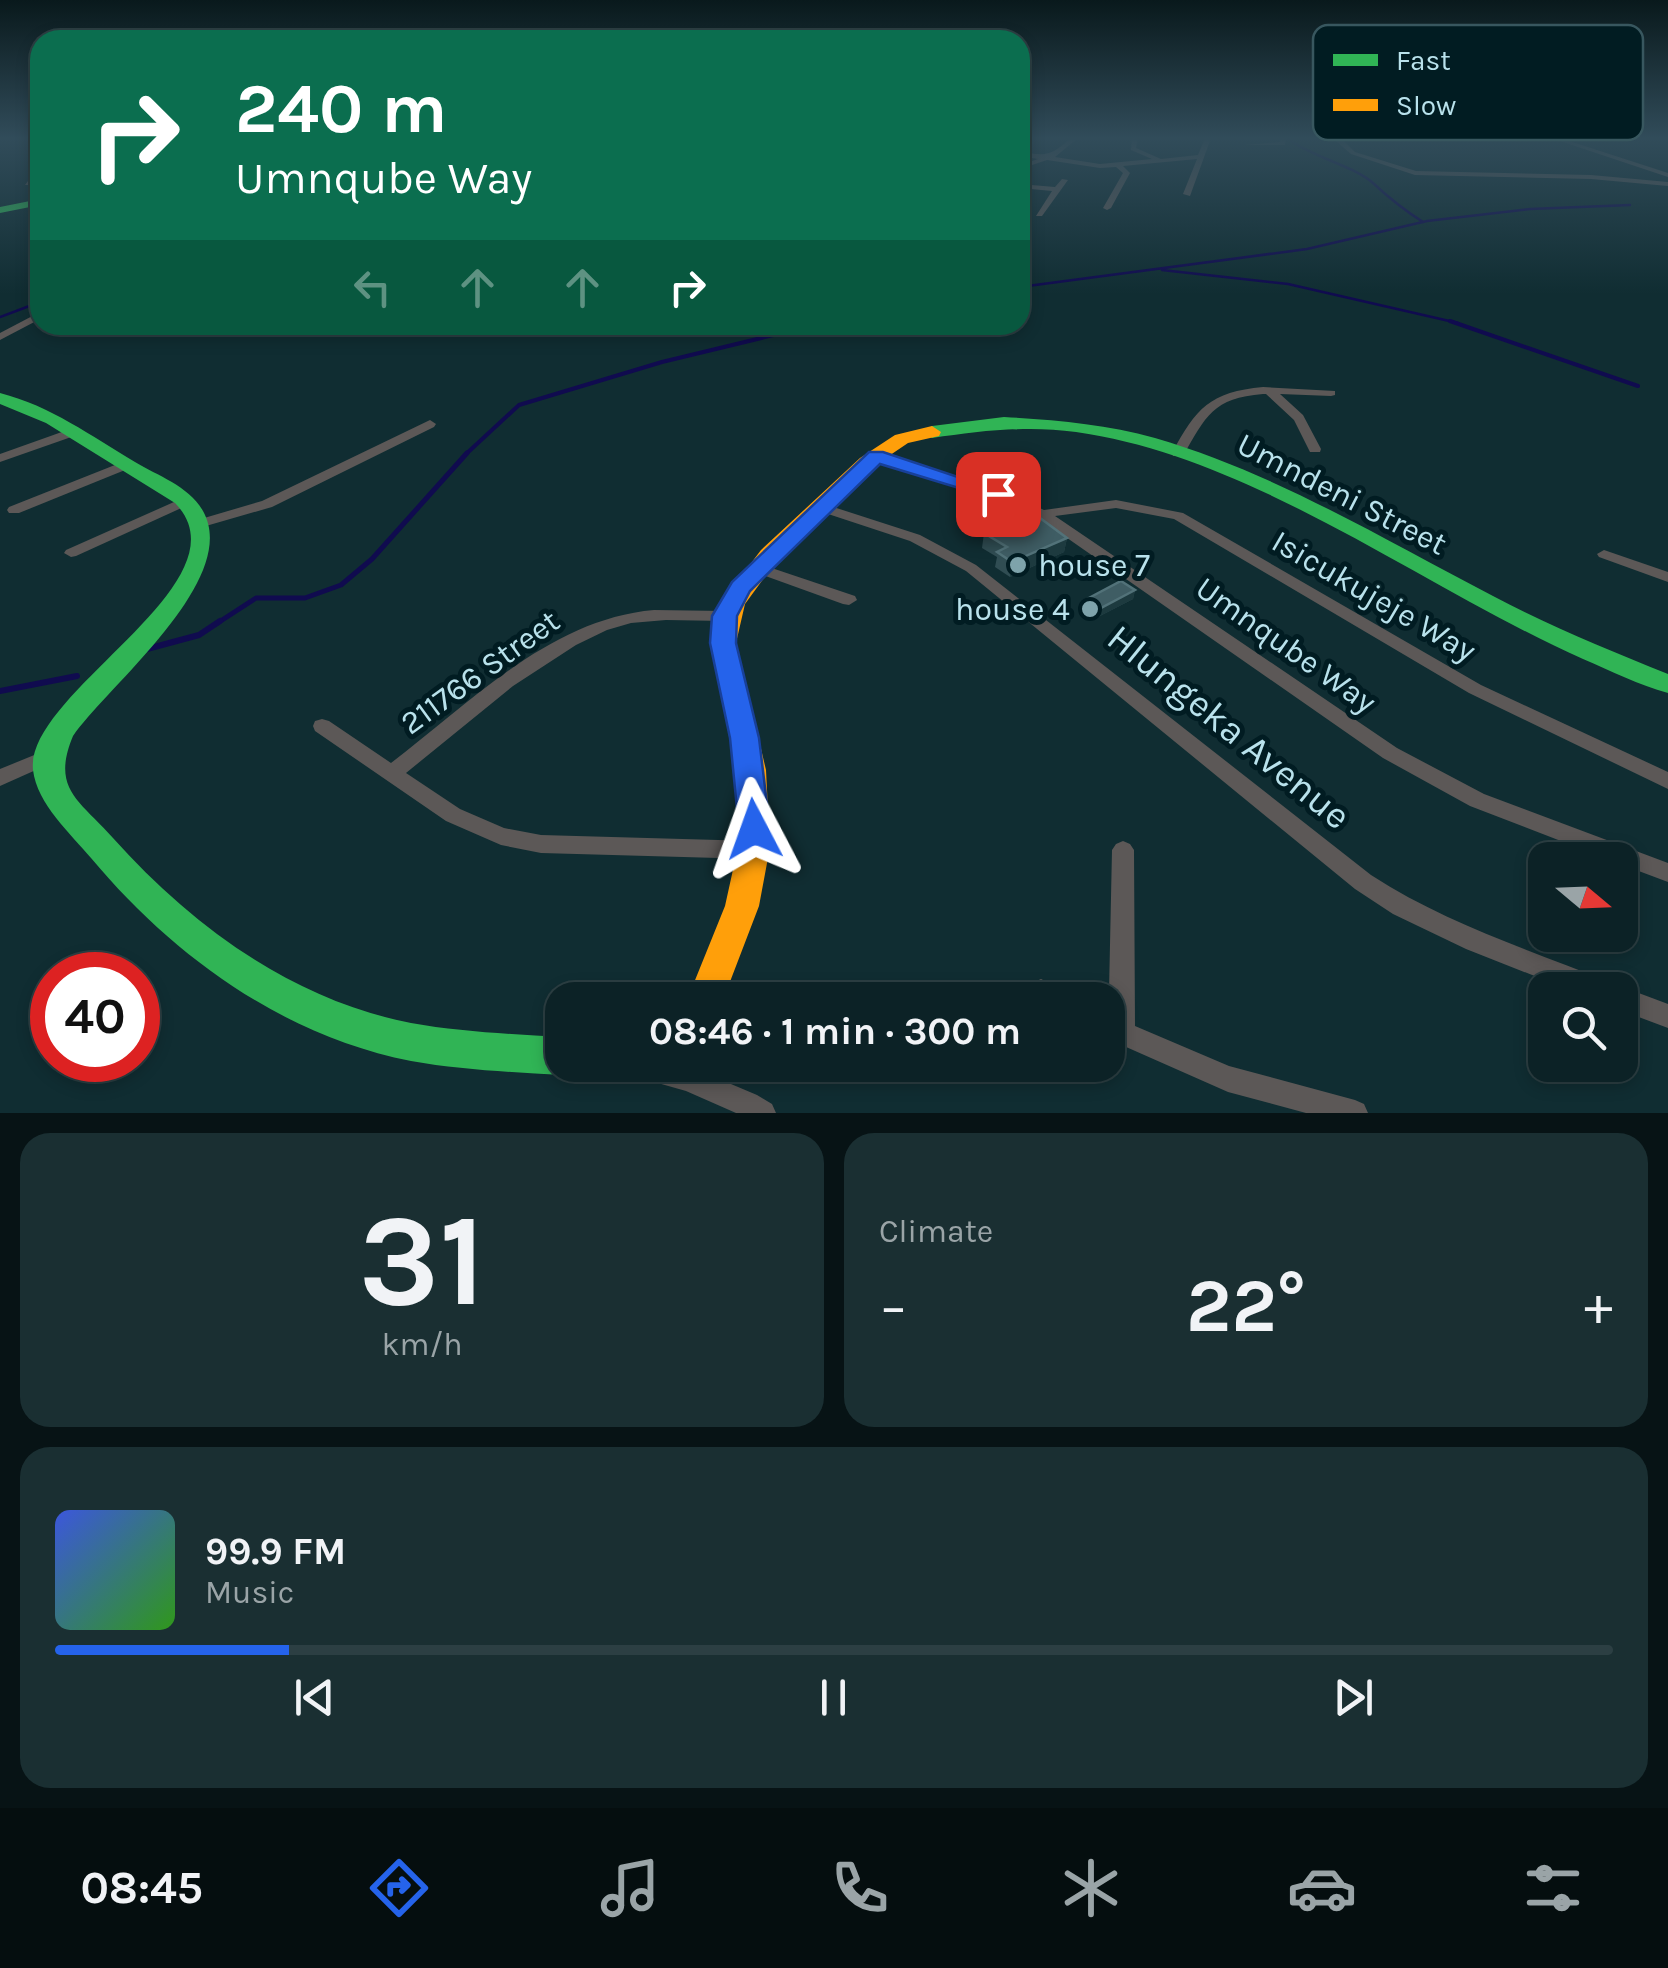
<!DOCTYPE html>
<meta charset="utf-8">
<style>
body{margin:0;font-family:Karla,sans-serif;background:#1a2f32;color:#f1f3f6;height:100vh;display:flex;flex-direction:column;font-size:38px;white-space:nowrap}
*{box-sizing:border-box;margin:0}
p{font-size:32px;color:#9aa4a7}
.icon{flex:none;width:55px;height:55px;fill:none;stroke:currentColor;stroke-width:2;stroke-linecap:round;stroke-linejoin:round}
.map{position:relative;height:1113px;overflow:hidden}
.panel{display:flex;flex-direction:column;gap:20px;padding:20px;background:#071315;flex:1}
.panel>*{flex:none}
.guide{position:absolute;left:30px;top:30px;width:1000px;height:305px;border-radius:30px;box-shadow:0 5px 15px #0003,0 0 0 2px #2c3f43;background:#0b6e4f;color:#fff;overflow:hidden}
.needle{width:65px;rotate:109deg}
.controls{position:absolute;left:1528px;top:842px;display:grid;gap:20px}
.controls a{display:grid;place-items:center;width:110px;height:110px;border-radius:20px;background:#0c2226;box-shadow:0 5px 15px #0003,0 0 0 2px #2c3f43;font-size:50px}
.speed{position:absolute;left:30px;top:952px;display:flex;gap:20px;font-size:50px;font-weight:700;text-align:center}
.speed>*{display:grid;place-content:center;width:130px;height:130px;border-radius:50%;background:#0c2226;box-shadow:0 5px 15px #0003,0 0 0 2px #2c3f43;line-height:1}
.speed .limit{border:15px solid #d22;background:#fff;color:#111}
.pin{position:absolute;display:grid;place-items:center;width:85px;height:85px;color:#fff;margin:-42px;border-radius:20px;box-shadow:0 5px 15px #0006}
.me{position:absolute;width:110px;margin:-55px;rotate:356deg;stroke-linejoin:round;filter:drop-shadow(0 0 8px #0008)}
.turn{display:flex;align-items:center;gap:35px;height:210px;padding:0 40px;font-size:45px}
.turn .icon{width:130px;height:130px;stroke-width:2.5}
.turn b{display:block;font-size:70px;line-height:85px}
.lanes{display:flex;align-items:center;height:95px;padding:0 40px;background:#0003;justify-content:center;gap:50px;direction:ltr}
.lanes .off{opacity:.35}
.big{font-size:75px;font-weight:700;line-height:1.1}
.panel .card{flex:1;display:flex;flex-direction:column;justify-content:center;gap:15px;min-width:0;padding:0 35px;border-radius:30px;background:#1a2f32}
.panel .dial{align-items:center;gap:0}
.dial b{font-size:130px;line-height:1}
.song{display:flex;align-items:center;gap:30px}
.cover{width:120px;height:120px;border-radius:15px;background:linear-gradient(135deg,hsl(230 70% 55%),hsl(110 70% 35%))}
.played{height:10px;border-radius:5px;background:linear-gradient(90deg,#2563eb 15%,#2c3f43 15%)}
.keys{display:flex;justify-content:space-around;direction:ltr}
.heat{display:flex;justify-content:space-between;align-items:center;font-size:55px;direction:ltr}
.panel .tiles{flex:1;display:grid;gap:20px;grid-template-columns:1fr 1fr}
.card:last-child{grid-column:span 2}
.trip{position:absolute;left:545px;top:982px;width:580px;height:100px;border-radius:30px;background:#0c2226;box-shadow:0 5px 15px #0003,0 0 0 2px #2c3f43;font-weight:700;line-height:100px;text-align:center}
.menu{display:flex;height:160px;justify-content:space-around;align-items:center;background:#050e0f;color:#9aa4a7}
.menu .icon{width:70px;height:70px}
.menu .current{color:#2563eb}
.menu b{font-size:45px;color:#f1f3f6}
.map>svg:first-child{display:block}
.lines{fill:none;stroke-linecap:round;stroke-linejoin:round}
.stream-far3{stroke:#100b4f;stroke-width:2.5}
.stream-far2{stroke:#100b4f;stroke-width:4}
.stream-far1{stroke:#100b4f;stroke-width:5}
.stream{stroke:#100b4f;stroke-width:6}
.street{fill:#5c5857;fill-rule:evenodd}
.fast{fill:#30b455;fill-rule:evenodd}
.slow{fill:#ff9f0a;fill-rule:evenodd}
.wall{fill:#304d53}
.shaded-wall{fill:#1d3a3f}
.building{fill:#3f5d64;stroke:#527279;stroke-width:2.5}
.route{fill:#2563eb;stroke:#184099;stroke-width:2.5}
.poi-dot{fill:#7ea3ab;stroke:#011c22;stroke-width:4}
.labels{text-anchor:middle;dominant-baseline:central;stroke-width:10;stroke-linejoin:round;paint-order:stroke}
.street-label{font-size:32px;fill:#b9e2ec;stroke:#011c22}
.poi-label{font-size:32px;fill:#b9e2ec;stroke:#011c22;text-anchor:start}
.near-street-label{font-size:38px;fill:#b9e2ec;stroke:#011c22}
.key{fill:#011c22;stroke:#38575f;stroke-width:2.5}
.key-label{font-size:28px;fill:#b9e2ec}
</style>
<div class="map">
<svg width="1668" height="1113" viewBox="0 0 1668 1113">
<rect width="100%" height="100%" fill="#102d32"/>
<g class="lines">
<!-- stream-far3 -->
<g class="stream-far3">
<path d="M1288,139C1312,157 1354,166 1373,183C1389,198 1404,210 1423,222"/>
<path d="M1162,270L1288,284L1458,323"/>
<path d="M1020,287L1307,249L1427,221L1530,209L1630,205"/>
<path d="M0,317L40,302"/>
</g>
<!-- stream-far2 -->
<g class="stream-far2">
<path d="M1450,321L1638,386"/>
<path d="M465,455L519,405L662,362L815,325"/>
</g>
<!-- stream-far1 -->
<path class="stream-far1" d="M216,624L256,598H305L341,585L372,559L467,453"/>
<!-- stream -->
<g class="stream">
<path d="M147,649L199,635L220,621"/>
<path d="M0,691L77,676"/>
</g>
<!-- street -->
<g class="street">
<path d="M1071,138H1078L1055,157L1100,164L1152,159L1131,150L1132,138H1138L1136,148L1161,159L1198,155L1205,138H1211L1190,196L1183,194L1197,159L1123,166L1130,173L1111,208L1107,210L1103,208L1123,173L1116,167L1100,168L1047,160L1020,169V165L1038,159L1020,156V152C1048,156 1050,156 1071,138Z"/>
<path d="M1280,138H1286L1285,145H1244L1280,142Z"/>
<path d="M1288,138H1341L1355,152L1416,171L1591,175L1668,182V186L1591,179L1415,175L1351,154L1336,141Z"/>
<path d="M1551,138H1560L1668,173V177Z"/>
<path d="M40,143V157L37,155V145Z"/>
<path d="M1062,179L1068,180L1042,216H1036L1052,191L1020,188V184L1055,187Z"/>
<path d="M28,181H40V185H25Z"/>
<path d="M40,312V319L0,340V333Z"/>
<path d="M1263,387L1335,391V395L1331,396L1280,394L1303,415L1321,449L1320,452H1310L1294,420L1266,394H1263C1213,398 1206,416 1183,456H1173L1172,453C1196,408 1210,392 1263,387Z"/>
<path d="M430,420L436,424L434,427L272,507L199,528L192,524L194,521L262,501Z"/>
<path d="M73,428L79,432L77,435L0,462V454Z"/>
<path d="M876,452L1004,491L1044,510L1116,500L1183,513L1481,685L1668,772V789L1469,693L1174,519L1116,508L1055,516L1397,748L1484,794L1668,863V882L1620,864V860H1610L1470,806L1383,758L1037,517L994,497L871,459L870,456L871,453Z"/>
<path d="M125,461L130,462L132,465L130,468L19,513H9L7,510L9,507Z"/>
<path d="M183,498L188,499L190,502L188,505L76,556L71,557L64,553L66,550Z"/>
<path d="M821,503L920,535L976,565L1371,875C1445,923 1527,949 1609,982L1612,989L1620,986L1668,1004V1028L1620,1010V990H1570L1466,949L1393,914L1355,889L966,571L910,541L816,510L814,507Z"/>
<path d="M1604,550L1668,572V582L1599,557L1597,554Z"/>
<path d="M757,563L855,596L857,600L849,605L843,604L752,571L749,568Z"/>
<path d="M654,610L724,611L732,616L724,621L666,620L631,623L607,630L576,645L513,686L406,773L460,809L504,828L541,835L754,841L761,844L765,850L761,856L754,859L541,853L501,845L446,821L315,731L313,726L315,721L322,719L329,721L391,763C470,703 550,619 654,610Z"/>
<path d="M49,749L56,751L59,756L56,761L0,786V769Z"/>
<path d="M1123,841L1130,844L1134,850L1135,1026L1229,1066L1355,1100L1364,1104L1368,1113H1306L1228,1092L1108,1039L1112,850L1116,844Z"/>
<path d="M1041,979L1066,992L1069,1000L1032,999L1029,991L1032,983Z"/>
<path d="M622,1065H686L757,1095L772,1104L776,1113H736L686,1091L626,1074Z"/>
</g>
<!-- fast -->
<g class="fast">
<path d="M40,199V205L0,213V207Z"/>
<path d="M0,393C51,406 91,436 135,462C158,476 189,486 203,511C241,579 111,683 73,736C51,789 79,800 113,838C192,926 292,1000 411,1023C461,1032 512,1034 562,1037V1065H577L576,1070L562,1075C512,1072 461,1070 411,1061C283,1036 173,956 91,858C71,834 37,804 33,770C25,692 252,582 175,503L46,423L0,404Z"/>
<path d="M1004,417C1055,420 1105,424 1155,438C1275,473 1383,539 1493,596C1550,626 1609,650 1668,674V693C1639,685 1611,671 1583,659C1421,587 1254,457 1076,432C1027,425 981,431 932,438L923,432L932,426Z"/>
</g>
<!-- slow -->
<path class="slow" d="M932,426L941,432L939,436L908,443L874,466L777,560L745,604L736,643L766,770L770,847L759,906L723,1000H687L725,906L738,847L736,770L710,643L721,603L761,550L860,458L895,435Z"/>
</g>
<!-- wall -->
<g class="wall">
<path d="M984,533L1067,538L1064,552L1010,577L995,567L997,557L982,548Z"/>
<path d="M1135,590L1133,599L1098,617L1084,608L1085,600Z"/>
</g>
<!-- shaded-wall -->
<g class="shaded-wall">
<path d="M1067,538L1064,552L1010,577L1012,562Z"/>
<path d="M1135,590L1133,599L1098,617L1099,609Z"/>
</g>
<!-- building -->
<g class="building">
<path d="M1040,518L1067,538L1012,562L997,552L1007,547L984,533L1001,524L1012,529Z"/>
<path d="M1121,581L1135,590L1099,609L1085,600Z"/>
</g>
<!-- sky -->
<linearGradient id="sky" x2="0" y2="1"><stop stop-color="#09191c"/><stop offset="0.47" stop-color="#314c5a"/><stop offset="1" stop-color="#314c5a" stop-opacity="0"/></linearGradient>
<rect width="1668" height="294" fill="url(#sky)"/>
<!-- route -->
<path class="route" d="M869,452H883L1009,494L998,500L880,464L750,591L737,616L736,643L759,738L770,829L766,839L754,842L743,839L739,829L730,738L710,643L712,616L732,582Z"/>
<!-- markers -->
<g class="poi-dot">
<circle cx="1018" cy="565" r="10"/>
<circle cx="1090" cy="609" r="10"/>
</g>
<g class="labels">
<!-- street labels -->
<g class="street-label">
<text transform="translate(1342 494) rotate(27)">Umndeni Street</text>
<text transform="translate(1374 596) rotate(30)">Isicukujeje Way</text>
<text transform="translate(1286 645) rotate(35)">Umnqube Way</text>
<text transform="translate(480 672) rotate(-36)">211766 Street</text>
</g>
<!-- poi labels -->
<g class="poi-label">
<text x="1038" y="565">house 7</text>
<text x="1070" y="609" text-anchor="end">house 4</text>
</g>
<!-- near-street labels -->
<g class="near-street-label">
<text transform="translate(1229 727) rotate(39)">Hlungeka Avenue</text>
</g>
</g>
<!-- legend -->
<rect x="1313" y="25" width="330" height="115" rx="15" class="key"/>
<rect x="1333" y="54" width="45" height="12" fill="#30b455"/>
<rect x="1333" y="99" width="45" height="12" fill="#ff9f0a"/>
<g class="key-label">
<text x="1396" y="70">Fast</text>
<text x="1396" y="115">Slow</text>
</g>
</svg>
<div class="controls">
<a><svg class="needle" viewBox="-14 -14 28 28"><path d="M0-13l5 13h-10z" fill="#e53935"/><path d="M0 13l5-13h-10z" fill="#9aa4a7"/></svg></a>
<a><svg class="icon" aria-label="search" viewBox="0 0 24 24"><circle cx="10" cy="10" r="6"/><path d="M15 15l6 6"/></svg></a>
</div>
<div class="speed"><div class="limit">40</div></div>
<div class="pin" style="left:998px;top:494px;background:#d93025"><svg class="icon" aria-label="arrive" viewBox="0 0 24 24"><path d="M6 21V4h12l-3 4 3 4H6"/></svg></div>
<svg class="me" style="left:754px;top:829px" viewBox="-20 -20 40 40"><path d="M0-17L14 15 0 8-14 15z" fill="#2563eb" stroke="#fff" stroke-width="4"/></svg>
<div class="trip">08:46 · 1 min · 300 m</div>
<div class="guide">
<div class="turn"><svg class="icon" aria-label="right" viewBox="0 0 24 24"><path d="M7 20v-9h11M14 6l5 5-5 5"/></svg><div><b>240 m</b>Umnqube Way</div></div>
<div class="lanes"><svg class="icon off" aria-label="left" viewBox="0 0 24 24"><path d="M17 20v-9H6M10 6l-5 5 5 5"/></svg><svg class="icon off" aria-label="ahead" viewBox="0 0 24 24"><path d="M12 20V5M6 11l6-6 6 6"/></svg><svg class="icon off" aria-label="ahead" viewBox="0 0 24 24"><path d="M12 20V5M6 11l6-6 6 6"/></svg><svg class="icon" aria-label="right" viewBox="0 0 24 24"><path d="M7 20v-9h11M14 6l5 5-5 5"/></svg></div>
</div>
</div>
<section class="panel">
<div class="tiles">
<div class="card dial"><b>31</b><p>km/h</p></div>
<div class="card"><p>Climate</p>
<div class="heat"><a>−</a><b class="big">22°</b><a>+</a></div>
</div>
<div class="card">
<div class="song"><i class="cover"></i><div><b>99.9 FM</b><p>Music</p></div></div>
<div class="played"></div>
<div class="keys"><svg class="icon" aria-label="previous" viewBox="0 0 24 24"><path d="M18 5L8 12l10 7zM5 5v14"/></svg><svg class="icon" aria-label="pause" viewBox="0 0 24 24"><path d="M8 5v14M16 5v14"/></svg><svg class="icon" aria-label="next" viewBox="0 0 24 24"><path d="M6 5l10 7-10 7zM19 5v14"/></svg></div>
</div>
</div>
</section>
<nav class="menu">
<b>08:45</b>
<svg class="icon current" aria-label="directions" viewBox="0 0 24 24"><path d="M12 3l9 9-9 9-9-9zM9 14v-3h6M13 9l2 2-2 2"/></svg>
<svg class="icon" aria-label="music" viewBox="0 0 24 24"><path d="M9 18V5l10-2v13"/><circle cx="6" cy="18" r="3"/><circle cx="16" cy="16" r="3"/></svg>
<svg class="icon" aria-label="phone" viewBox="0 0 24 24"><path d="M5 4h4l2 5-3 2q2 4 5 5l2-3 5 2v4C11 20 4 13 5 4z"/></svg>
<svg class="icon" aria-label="climate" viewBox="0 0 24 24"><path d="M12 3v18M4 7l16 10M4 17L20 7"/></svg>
<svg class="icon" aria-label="car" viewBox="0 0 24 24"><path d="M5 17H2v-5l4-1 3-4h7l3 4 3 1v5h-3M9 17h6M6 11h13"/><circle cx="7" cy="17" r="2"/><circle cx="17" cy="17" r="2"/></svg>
<svg class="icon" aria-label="filters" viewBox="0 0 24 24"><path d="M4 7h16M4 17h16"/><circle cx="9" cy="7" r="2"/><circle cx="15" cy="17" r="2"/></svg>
</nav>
